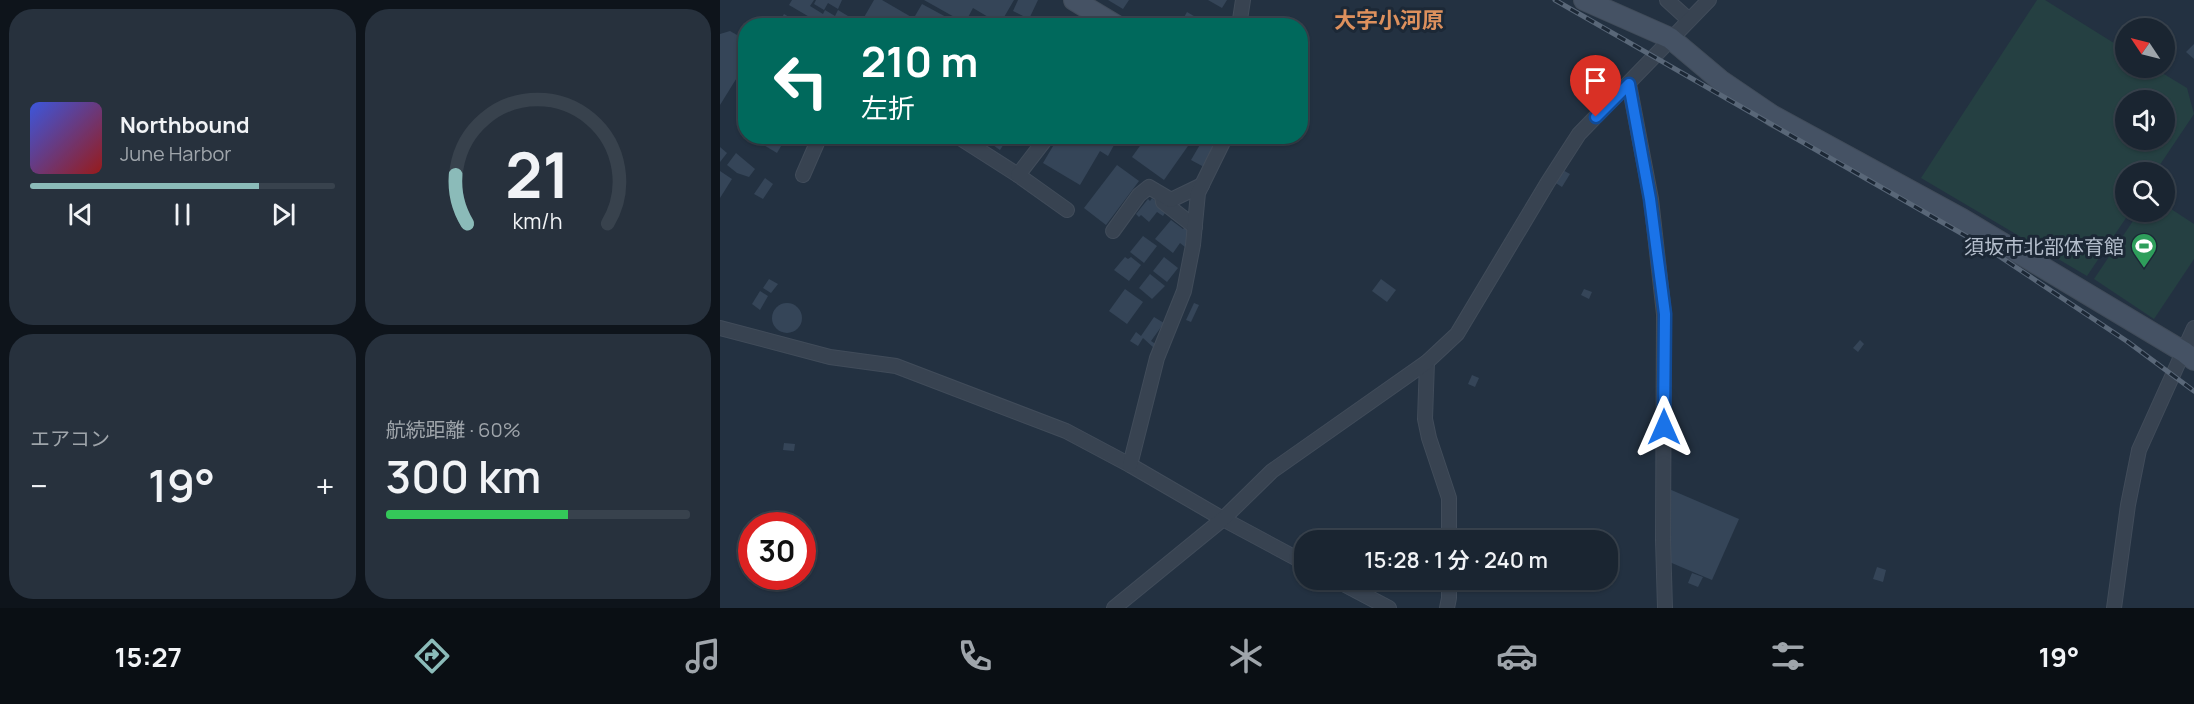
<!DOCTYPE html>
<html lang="ja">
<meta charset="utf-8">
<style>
body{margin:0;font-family:Manrope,"Noto Sans JP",sans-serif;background:#27313d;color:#f1f3f6;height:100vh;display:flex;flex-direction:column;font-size:22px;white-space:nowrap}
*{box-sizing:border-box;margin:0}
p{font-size:20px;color:#9fa5ab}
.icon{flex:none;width:33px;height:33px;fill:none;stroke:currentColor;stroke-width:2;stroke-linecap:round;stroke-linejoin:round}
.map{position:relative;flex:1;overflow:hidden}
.details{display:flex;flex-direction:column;gap:9px;padding:9px;background:#0e141b;width:720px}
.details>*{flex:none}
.hud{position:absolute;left:18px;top:18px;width:570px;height:126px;border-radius:24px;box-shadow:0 2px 4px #0004,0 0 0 2px #38424d;background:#00695c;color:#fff;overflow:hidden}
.needle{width:39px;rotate:305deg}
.fabs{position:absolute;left:1395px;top:18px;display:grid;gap:12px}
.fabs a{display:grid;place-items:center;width:60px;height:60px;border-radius:50%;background:#1a2531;box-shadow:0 2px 4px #0004,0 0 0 2px #38424d;font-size:30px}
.speed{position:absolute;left:18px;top:512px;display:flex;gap:12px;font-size:30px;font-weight:700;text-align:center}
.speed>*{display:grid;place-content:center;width:78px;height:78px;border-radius:50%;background:#1a2531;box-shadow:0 2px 4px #0004,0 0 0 2px #38424d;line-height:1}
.speed .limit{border:9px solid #d22;background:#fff;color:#111}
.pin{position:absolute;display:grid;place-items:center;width:51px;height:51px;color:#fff;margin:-62px -26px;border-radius:50% 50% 50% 0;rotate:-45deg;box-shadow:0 0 6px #0007}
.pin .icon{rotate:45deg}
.me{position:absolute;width:66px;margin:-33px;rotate:0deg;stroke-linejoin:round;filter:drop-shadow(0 0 4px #0008)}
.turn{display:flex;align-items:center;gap:21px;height:126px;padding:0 24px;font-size:27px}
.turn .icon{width:78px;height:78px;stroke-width:2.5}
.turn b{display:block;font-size:42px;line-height:51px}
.big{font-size:45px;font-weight:600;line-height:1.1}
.details .card{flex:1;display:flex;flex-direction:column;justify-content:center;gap:9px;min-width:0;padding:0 21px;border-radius:24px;background:#27313d}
.details .dial{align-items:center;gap:0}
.dial svg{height:156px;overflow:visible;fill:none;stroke:#38424d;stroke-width:7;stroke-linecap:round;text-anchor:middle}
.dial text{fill:#f1f3f6;stroke:none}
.song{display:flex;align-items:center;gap:18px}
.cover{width:72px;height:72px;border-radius:9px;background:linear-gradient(135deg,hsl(230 70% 55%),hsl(0 70% 35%))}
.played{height:6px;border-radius:3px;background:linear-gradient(90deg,#8bbbb9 75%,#38424d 75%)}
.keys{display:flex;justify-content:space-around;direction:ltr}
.heat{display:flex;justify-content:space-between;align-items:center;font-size:33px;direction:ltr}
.charge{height:9px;border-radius:4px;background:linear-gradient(90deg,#34c759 60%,#38424d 0)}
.details .tiles{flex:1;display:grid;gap:9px;grid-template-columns:repeat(2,1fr)}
.trip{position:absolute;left:574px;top:530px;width:324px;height:60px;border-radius:24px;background:#1a2531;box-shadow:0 2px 4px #0004,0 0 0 2px #38424d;font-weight:600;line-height:60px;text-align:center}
.tab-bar{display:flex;height:96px;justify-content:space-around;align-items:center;background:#0a0f14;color:#9fa5ab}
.tab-bar .icon{width:42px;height:42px}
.tab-bar .active{color:#8bbbb9}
.tab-bar b{font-size:27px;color:#f1f3f6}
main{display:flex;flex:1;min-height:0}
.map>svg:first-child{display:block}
.green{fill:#254042;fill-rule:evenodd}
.building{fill:#354558}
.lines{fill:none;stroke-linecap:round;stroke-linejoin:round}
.street-casing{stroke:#414c5a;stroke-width:16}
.secondary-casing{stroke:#414c5a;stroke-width:22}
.street{stroke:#384351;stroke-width:14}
.secondary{stroke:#455264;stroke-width:20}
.rail-casing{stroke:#596778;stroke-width:5}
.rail{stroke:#1c2836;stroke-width:3;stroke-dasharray:9;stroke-linecap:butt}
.route-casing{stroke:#114b97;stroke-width:15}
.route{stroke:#1a73e8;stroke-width:10}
.labels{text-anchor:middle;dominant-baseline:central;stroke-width:6;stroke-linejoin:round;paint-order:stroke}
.poi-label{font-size:20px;fill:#b4becc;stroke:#1c2836;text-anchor:end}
.quarter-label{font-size:22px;font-weight:bold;fill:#dd905d;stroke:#1c2836}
</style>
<main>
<section class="details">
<div class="tiles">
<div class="card">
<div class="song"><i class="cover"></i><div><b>Northbound</b><p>June Harbor</p></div></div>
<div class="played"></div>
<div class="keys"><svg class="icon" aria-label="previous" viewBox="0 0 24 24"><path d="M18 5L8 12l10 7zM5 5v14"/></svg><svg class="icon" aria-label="pause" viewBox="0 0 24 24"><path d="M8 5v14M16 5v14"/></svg><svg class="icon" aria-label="next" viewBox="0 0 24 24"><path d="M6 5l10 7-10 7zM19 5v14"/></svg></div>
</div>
<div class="card dial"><svg viewBox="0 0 100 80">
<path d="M14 69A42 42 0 1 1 86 69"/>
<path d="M14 69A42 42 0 0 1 8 44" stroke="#8bbbb9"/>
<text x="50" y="56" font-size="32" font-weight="700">21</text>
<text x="50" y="72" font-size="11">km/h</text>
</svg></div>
<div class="card"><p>エアコン</p>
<div class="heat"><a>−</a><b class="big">19°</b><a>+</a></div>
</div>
<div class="card"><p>航続距離 · 60%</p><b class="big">300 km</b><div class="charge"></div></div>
</div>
</section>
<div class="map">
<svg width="1474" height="608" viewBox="0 0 1474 608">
<rect width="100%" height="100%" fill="#233141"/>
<!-- green -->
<g class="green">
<path d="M1317,0H1325L1405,50L1406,68H1434L1467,88L1474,114L1435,172H1406V212H1410L1367,276L1201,178ZM1406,100H1444V140H1406Z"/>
<path d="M1445,205L1474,224V259L1434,319L1374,279L1419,212H1444Z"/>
</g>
<!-- building -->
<g class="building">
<path d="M72,0H94L90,6L103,14L105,10L115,16L118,10L138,22L135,26H96L98,22L69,5Z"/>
<path d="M96,0H122L118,9L108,3L104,10L94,4Z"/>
<path d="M154,0H162L205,25L207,23L195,16L202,4L228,18L226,21L235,26H139Z"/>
<path d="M204,0H294L280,24L253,8L245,23Z"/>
<path d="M298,0H318L309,19L293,11Z"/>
<path d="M388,0H409L403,9Z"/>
<path d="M488,0H507L502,8Z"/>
<path d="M467,12L491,26H459Z"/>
<path d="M64,14L84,26H57Z"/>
<path d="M290,17L305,23L304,26H286Z"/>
<path d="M10,31L26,40V63L0,105V34Z"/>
<path d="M1474,44V59L1466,52Z"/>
<path d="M29,136H67L57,153Z"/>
<path d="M260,136H289L280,150Z"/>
<path d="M339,136H399L388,156L380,151L360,185L323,163Z"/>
<path d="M427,136H475L444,180L412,157Z"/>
<path d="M485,136H499L484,167L471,160Z"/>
<path d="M0,147L7,153L0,162Z"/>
<path d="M16,153L35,169L29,177L17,173L7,165Z"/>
<path d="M397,165L419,181L386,225L364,208Z"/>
<path d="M839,168L850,174L842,187L831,180Z"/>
<path d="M0,171L12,179L0,198Z"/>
<path d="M45,178L53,184L43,199L34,194Z"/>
<path d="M432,198L447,210L443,216L437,212L429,222L421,215L419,217L416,214L428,199L430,201Z"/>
<path d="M451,220L463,229L465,227L469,230L468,242L465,247L460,243L453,253L435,239Z"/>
<path d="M423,236L437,246L424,263L410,252Z"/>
<path d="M405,257L408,259L411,257L421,265L409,281L394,270Z"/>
<path d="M444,257L458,268L447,282L433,271Z"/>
<path d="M430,274L445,286L432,299L419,288Z"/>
<path d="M49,279L58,284L51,293L43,288Z"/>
<path d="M661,279L676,290L667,302L652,291Z"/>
<path d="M405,289L423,302L407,324L389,311Z"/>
<path d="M864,289L872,292L869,299L861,295Z"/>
<path d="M40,291L48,296L40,310L32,304Z"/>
<circle cx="67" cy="318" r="15"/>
<path d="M474,303L479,305L471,322L466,320Z"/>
<path d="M434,317L444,323L431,341L437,345L434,348L423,338L418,346L410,341L416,332L421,336Z"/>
<path d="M1140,340L1144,344L1138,352L1133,348Z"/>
<path d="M752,375L759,378L755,387L748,384Z"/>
<path d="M64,443L75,444L74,451L63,450Z"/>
<path d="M949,489L1019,519L992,580L947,561Z"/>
<path d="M1157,567L1166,570L1163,582L1153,579Z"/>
<path d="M972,573L983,577L978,587L968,583Z"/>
</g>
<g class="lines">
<!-- street casing -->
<g class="street-casing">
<g id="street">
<path d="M947,0L969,20"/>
<path d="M519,26L523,0"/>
<path d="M909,84L931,199L944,314L943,540L945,608"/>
<path d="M237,136L298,175"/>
<path d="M328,136L298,175L347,210"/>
<path d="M83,175L100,136"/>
<path d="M442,196L443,202L475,227"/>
<path d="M393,231L419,195L429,187L451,200L482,185"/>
<path d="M0,328L110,357L176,366L346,431L410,465L503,519L585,563"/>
<path d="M707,362L705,419L709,438L729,498V540"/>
<path d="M410,465L437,358L464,291L473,245L478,193L506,136"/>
<path d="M614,579L669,608"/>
<path d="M394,608L503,519L552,471L707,362L737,334L828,182L859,134L989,0"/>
<path d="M727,608L729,598V579"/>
<path d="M1394,608L1408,505L1419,450L1474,328"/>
</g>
</g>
<!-- secondary casing -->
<g class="secondary-casing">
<g id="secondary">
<path d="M354,0L397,26"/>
<path d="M864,0L950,38L1000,80L1053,116L1242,219L1464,352L1474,360"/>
</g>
</g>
<!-- street -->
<use href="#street" class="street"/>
<!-- secondary -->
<use href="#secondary" class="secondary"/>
<!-- rail casing -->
<g class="rail-casing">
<path id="rail" d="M835,0L1267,248L1408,342L1474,391"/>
</g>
<!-- rail -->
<use href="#rail" class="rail"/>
</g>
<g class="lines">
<!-- route casing -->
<g class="route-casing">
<path id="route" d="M876,117L909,84L930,199L945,314L944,427"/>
</g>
<!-- route -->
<use href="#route" class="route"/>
</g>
<!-- icons -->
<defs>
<g id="stadium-pin" transform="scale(1.35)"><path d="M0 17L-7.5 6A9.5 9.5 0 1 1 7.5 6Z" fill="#2e9e5b" stroke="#1c2836"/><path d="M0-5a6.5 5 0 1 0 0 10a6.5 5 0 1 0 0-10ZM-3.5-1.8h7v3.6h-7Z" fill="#fff"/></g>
</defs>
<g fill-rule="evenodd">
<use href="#stadium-pin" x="1424" y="246"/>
</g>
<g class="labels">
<!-- poi labels -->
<g class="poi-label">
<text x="1404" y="246">須坂市北部体育館</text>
</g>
<!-- quarter labels -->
<g class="quarter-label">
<text x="669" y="20">大字小河原</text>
</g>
</g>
</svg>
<div class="fabs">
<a><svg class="needle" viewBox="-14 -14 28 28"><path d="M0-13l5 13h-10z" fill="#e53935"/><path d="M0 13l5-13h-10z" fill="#9fa5ab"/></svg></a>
<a><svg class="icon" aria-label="sound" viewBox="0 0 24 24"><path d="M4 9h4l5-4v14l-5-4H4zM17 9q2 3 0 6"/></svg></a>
<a><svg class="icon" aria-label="search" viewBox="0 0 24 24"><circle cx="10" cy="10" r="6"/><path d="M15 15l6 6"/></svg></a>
</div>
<div class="speed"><div class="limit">30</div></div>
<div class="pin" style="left:876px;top:117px;background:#d93025"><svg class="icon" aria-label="arrive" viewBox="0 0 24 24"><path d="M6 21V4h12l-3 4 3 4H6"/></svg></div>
<svg class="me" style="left:944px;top:427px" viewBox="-20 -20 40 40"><path d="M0-17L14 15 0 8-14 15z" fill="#1a73e8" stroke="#fff" stroke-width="4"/></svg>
<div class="trip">15:28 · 1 分 · 240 m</div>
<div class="hud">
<div class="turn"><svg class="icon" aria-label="left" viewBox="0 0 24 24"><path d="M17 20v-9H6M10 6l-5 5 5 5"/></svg><div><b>210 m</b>左折</div></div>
</div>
</div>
</main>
<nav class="tab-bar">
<b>15:27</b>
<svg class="icon active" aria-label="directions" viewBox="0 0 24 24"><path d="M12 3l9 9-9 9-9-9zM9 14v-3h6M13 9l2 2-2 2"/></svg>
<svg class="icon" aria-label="music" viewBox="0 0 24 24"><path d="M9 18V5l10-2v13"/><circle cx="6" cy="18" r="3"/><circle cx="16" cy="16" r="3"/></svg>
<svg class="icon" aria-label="phone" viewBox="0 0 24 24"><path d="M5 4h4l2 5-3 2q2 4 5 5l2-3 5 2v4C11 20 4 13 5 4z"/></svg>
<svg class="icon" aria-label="climate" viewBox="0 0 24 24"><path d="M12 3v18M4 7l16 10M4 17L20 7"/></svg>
<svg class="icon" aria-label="car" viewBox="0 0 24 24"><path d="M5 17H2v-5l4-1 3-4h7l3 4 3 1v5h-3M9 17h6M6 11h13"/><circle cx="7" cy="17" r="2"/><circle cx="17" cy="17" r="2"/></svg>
<svg class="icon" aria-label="filters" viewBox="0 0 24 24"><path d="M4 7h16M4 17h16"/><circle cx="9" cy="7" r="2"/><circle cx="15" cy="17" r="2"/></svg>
<b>19°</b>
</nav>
